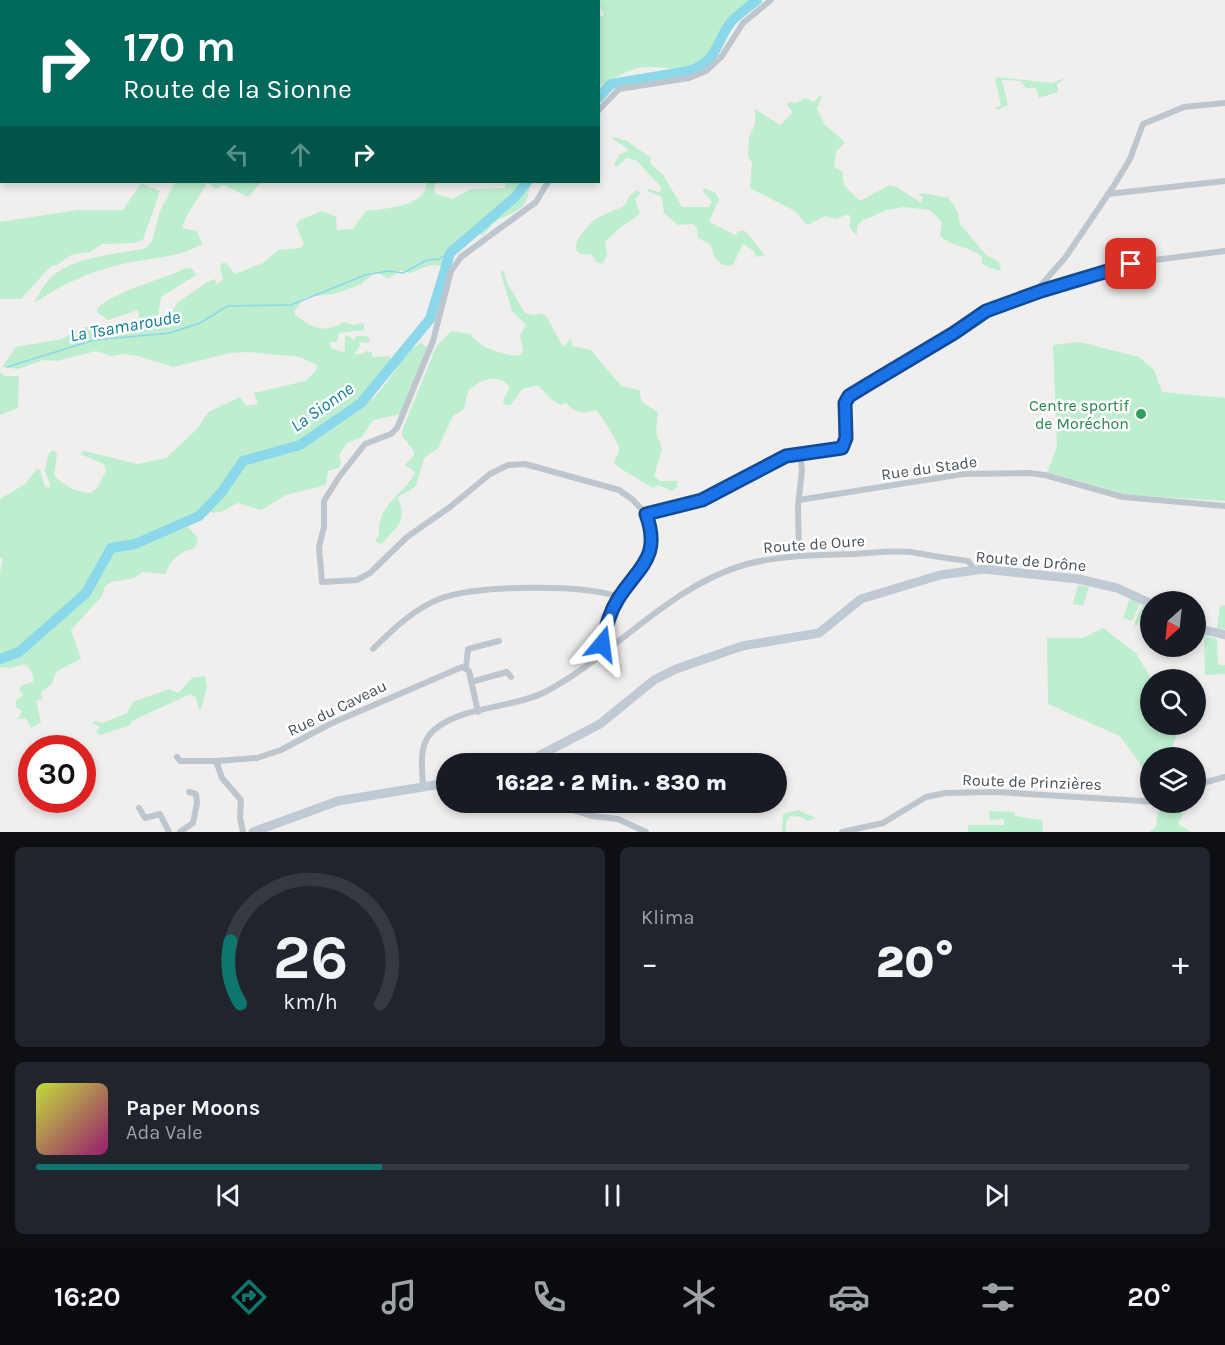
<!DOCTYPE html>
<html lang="de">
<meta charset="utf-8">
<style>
body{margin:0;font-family:Karla,sans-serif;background:#20242c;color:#f1f3f6;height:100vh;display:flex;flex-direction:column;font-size:22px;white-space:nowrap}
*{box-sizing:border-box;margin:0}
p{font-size:20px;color:#9ea1a6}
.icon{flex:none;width:33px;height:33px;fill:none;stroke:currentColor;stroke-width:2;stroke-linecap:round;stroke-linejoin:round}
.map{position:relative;height:832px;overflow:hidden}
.sheet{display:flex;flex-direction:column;gap:15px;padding:15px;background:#0d0f14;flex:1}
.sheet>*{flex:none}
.hud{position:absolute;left:0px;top:0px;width:600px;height:183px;box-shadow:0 3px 9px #0003;background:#00695c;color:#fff;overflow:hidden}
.needle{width:39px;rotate:207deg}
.controls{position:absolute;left:1140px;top:591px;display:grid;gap:12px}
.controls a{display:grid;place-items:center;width:66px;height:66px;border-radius:50%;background:#171b24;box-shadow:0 3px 9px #0003;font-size:30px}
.speed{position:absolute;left:18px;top:735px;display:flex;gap:12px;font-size:30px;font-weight:700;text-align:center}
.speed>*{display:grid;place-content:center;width:78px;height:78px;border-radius:50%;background:#171b24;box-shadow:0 3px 9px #0003;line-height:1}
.speed .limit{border:9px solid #d22;background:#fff;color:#111}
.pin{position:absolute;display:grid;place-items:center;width:51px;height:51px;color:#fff;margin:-26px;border-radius:12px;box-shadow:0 3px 9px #0006}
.me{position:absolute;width:66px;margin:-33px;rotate:16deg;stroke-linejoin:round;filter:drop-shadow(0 0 4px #0008)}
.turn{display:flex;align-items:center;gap:21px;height:126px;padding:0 24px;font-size:27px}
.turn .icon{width:78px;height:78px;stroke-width:2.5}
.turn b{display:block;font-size:42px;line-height:51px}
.lanes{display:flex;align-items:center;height:57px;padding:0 24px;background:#0003;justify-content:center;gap:30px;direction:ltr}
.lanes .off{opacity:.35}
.big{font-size:45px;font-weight:800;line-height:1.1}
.sheet .tile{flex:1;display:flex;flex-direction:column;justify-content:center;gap:9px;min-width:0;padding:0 21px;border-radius:9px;background:#20242c}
.sheet .dial{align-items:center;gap:0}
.dial svg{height:156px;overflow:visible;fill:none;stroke:#363941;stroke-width:7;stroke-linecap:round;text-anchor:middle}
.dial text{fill:#f1f3f6;stroke:none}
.song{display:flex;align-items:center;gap:18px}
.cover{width:72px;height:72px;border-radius:9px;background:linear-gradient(135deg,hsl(70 70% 55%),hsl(320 70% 35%))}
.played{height:6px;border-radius:3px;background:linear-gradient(90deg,#0f766e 30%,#363941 30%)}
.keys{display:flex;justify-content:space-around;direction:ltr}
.heat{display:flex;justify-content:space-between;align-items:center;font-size:33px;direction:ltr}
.sheet .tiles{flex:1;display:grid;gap:15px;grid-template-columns:1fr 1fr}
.tile:last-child{grid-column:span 2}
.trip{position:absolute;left:436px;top:753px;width:351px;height:60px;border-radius:30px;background:#171b24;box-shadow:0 3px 9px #0003;font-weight:800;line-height:60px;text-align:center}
.tab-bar{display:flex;height:96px;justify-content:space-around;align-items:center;background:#090b0e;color:#9ea1a6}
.tab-bar .icon{width:42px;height:42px}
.tab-bar .selected{color:#0f766e}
.tab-bar b{font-size:27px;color:#f1f3f6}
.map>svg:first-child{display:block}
.green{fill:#bdeecf}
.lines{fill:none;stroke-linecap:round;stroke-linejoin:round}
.stream{stroke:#8bd8ea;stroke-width:1.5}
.river{stroke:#8bd8ea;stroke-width:10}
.street{stroke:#bdc6cd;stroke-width:6}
.secondary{stroke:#bfcad5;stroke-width:9}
.route-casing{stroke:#114b97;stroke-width:15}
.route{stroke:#1a73e8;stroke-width:10}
.leisure-dot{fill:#2e9e5b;stroke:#fff;stroke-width:2}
.labels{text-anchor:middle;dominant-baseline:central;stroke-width:5;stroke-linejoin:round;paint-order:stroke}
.leisure-label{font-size:16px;fill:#27864d;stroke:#fff;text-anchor:end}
.street-label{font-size:16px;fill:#47525b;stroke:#fff}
.water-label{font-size:18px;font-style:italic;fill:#0e7e97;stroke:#fff}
</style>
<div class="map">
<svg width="1225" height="832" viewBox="0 0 1225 832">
<rect width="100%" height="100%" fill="#f1eeee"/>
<!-- green -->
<g class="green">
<path d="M51,0H364L51,1Z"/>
<path d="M595,0H751C728,15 720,54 697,65C682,72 662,66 646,67C630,67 613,80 599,86V16H603L604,12Z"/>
<path d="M998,77L1052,83L1067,77L1057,84L1058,92L1039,98L1036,88H1026L1021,81L1002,80L1008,105L997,110L995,108L1001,105L995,79Z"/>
<path d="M819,96L822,97L817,109L825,125L845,142L836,152L834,167L842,171L844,185L860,201L889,185L897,187L921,203L923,197L919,195L922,193L949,198L958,213L960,224L986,255L999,262L1001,270H996L982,264V257C970,246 952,247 940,236L942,222L930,210L904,207L887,210L863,220L857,226V234L854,233L849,226L851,218L848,214L836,219L825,216L807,225L795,211L750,188L752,163L748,156L749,138L755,124V109L780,125L793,112L787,106L789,102L796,103L805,98L814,102Z"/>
<path d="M614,137L627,141L651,158L650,163L664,176L682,207H709L712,202L703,191L704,188L715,193L719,199L709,222L735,235L739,231H745L765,255L756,257L754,251L743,244L733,265C719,268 713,257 711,245L698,238L697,228L693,224L678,225L664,213L662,197L647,191L649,189L659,192L662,188L636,160L626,158L617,167L614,166L619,155L629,150L613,139Z"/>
<path d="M175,182H207C199,199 187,211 182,228L197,231L202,244C178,258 149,258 122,264C89,272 62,284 34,303C38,296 41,289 46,283C66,256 116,255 146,248L152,241L160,211Z"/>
<path d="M208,182H261L248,197L224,185L215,189Z"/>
<path d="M427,182H435L434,193L452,199L471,189L505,188L506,182H533L529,186C529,211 514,211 496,221C491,224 488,231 483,235C461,229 450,250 443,266L431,265L410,273L401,270L388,279L379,273H374L360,285L334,294L305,297L295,310V315C313,328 323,334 344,322L353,325L364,323V330L339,333L337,342H330L331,348L345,353V337L347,335L354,340L356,336H366L370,339L368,343L359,342L360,346L354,354H362L366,351L372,352V357L389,356L392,361L389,366L363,398L362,401L365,404C388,391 400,353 421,343L427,347L400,414L373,420L362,437L347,443L339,455L341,463L339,468L328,471L326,485L286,495L261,510L238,503C226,508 219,518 205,509L203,513L187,518L188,527L198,538L195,548C181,551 169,560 166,574L143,572L134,578L111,582L105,586L102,596L71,630L81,659L57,671L51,685L41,692L42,699L36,700L41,722L31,728L26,718L18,719L22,711L16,707V700L23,696L19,689L22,685L33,682C34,674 30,667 24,664L11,668L0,667V572L3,559L0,557V499L25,484L37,469L40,470L45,487L49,488L50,485L45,470L49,453L54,450L57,454L54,475C63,486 76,492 91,493L98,487L106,471L104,464L80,454L84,451L137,464L166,458L197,429L208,412L240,397L246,406L258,404L254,393L305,381L316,371L317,365L300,357L248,352L230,353L173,367L138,356L124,354L111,356L96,351L57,361L43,360L18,369L2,367L16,347L62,339L84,327L118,328L133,324L139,318L138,310L108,320L98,313L97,309C112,292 164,279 186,268L193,269L196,275L161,297L158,317L163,318L170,314L178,302L209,281L215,279L217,284L223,280L220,266L222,263H226L235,274L263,263L278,250L300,248L304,244L296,225L300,220L322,211L336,217L337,230L353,229L366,211C386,208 425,208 427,182Z"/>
<path d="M141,183L160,191L143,240L134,243L102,244L90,252L71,255L57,265L51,266L21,299H0V222L78,210H123Z"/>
<path d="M637,190L641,193L635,199L640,214L620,228L605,242L607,255L602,264L596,262L592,255C586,253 582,256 578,252C570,244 588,226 594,220C602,214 616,211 625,205L630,195Z"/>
<path d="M500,270L504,272L507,283L525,313L534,315L542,313L547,317L563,347L571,338L572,346L591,350L621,386L639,390L642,402L658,412L656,432L662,449L654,476L660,481H678L677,487L672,491L658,485L653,488L618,467L614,462C616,458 619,453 619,448C618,443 600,413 596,410C582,414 576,413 566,403L561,405L551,399L538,385L522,389L511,405H505L503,401L510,387C498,372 479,380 468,391L464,409L453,416L438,448L424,458L416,486L398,497C408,524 396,526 382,544L377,543L375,540L379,536C377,501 405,496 415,472L405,465L414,455V451L402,436V431L436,347L451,331L471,334C477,347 506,357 520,355L523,351L520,335L526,325L512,311Z"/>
<path d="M1080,342L1139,357L1154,370L1162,392L1225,398V501L1129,495L1047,472L1057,447L1053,345Z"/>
<path d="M0,372L5,376H19L18,408L0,415Z"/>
<path d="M1078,585L1089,587L1083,606L1073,604Z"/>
<path d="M1130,598L1140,603L1132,621L1123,618Z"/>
<path d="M1143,605L1150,608L1148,622L1140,621L1136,626L1134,624Z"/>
<path d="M1225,605V629L1217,628L1220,606Z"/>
<path d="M1103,628L1136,653L1151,679L1150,724L1177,725L1176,737L1168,757L1150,758V778L1120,736L1048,704L1047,638H1083Z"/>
<path d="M1204,636L1217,639L1218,665H1225V674L1205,675Z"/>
<path d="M205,676L207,687L201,709L199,710L196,698L190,694L132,721L130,725L100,735L96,732L100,727L93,723L95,721L103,723L127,713L133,702L169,689L178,693L192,678Z"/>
<path d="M1165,802L1183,814L1178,824L1191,832H1149L1156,827L1157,816Z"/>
<path d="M798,810L816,818L808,821L801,817L790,816L786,822V832H782L783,814Z"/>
<path d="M989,811L1014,812L1015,816L1042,820L1043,832H968V825H1004V819L990,820Z"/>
</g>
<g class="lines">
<!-- stream -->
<path class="stream" d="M7,367L94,340L170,333L200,323L228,306L291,305L365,275L389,271L403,273L427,260L439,259L450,253"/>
<!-- river -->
<g class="river">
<path d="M598,98L611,84L689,71C719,60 715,43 731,22C738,14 749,7 757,0"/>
<path d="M0,659L19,652L86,593L111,548L135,544L199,516L221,493L243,461L300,445L361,403L430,319L450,253L515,197L527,182"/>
</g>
<!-- street -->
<g class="street">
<path d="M598,111L619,89L689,78L706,71L722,56L743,23L771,0"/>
<path d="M548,182L536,202L461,257L451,271L433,341L397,428L391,434L365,444L339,477L324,501V527L319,547L322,582L357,580L370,573L407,537L450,507L490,474L508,465L525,464L619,490L633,500L646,514L702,500L786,456L842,448C848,432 839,410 849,396L986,311L1041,291L1131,263L1225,251"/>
<path d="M1108,194L1225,181"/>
<path d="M1041,291V285L1065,258L1113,187L1130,159L1143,124L1184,107L1225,103"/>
<path d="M799,500L963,474L1028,473L1045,475L1123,497L1225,506"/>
<path d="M799,556L798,506L802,470L800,453"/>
<path d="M373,649C392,630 416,607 442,598C479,585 582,584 619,597"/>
<path d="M605,653L603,641L614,606L641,570L650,553L651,535L646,514"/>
<path d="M466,667L468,649L499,641"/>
<path d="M471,682L507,672L511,677"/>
<path d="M177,757L180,761H216L222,778L241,800L240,818L243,832"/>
<path d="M216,761L257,758L281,750L330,724L462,667L469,671L478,712"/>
<path d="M423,785C422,767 418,743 434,730C461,706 511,709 545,692C614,656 668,586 747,564C782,555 819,555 855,554C873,553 892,550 910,552C929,555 948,559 968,561L974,569"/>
<path d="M1196,785L1225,777"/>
<path d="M546,802L592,816L618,819L646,832"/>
<path d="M139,808L145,818L160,814L169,832"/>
<path d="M180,832L193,823L197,803L196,794L189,792"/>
<path d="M842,832L883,823L926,797L945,793L996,792L1158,802"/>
</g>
<!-- secondary -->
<g class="secondary">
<path d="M1196,628L1225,635"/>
<path d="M523,764L600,724L654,680L676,669L742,646L819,633L861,599L940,575L984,569L1078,579L1117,588L1150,603"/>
<path d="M253,832L338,801L447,783"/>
</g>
</g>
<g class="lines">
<!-- route casing -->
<g class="route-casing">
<path id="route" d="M602,644C605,629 610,612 618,599C638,567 662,558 646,514L702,500L786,456L842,448L846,438L845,403L849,396L867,385L954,333L986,311L1041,291L1131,264"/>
</g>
<!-- route -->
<use href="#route" class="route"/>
</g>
<!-- markers -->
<circle class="leisure-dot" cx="1141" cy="414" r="6"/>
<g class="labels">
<!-- leisure labels -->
<g class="leisure-label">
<text x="1129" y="405">Centre sportif<tspan x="1129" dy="18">de Moréchon</tspan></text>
</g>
<!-- street labels -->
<g class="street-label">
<text transform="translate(929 468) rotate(-8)">Rue du Stade</text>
<text transform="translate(814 544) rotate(-4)">Route de Oure</text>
<text transform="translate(1031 561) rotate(5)">Route de Drône</text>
<text transform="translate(337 708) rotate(-26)">Rue du Caveau</text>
<text transform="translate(1032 782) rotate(2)">Route de Prinzières</text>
</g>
<!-- water labels -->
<g class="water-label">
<text transform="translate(125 326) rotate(-10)">La Tsamaroude</text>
<text transform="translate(322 407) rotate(-35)">La Sionne</text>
</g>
</g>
</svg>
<div class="controls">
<a><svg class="needle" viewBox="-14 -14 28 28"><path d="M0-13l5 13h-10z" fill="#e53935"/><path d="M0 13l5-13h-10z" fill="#9ea1a6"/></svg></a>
<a><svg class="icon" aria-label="search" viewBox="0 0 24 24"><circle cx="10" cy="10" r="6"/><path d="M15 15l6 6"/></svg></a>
<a><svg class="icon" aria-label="layers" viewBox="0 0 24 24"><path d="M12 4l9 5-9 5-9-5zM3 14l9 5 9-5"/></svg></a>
</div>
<div class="speed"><div class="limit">30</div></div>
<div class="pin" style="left:1131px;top:264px;background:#d93025"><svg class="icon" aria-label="arrive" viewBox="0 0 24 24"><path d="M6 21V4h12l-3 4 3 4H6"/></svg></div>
<svg class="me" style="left:602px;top:644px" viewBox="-20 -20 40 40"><path d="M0-17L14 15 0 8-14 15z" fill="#1a73e8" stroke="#fff" stroke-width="4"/></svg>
<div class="trip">16:22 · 2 Min. · 830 m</div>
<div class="hud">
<div class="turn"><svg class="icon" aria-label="right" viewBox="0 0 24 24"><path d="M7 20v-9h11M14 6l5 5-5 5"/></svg><div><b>170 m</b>Route de la Sionne</div></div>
<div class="lanes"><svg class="icon off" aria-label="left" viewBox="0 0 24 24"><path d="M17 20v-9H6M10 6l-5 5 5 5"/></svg><svg class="icon off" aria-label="ahead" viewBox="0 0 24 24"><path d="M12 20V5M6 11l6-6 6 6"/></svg><svg class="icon" aria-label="right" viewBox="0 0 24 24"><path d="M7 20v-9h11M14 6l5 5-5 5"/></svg></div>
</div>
</div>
<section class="sheet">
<div class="tiles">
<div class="tile dial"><svg viewBox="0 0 100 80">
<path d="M14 69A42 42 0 1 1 86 69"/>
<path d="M14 69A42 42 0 0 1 9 37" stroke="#0f766e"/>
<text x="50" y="56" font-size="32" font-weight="700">26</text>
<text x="50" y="72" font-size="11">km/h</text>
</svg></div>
<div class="tile"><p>Klima</p>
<div class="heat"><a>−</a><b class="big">20°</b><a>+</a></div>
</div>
<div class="tile">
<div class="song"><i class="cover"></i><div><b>Paper Moons</b><p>Ada Vale</p></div></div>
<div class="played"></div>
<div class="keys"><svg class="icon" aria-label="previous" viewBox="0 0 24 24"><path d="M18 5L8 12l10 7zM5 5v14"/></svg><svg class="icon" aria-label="pause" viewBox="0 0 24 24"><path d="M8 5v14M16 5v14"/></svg><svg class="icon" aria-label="next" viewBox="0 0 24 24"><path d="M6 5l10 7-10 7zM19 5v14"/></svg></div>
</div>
</div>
</section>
<nav class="tab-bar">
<b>16:20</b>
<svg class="icon selected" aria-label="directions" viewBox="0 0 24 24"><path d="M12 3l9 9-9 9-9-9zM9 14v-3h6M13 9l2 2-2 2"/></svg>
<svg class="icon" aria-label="music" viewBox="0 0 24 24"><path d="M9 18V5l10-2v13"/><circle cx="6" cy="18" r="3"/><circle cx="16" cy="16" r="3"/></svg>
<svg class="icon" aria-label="phone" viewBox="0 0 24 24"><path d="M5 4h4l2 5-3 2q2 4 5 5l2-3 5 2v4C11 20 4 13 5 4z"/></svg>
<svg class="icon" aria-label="climate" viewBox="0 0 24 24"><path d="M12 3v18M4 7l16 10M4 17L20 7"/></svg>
<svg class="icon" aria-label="car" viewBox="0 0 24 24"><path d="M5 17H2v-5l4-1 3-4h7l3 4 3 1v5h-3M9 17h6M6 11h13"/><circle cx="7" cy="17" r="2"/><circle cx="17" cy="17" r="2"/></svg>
<svg class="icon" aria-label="filters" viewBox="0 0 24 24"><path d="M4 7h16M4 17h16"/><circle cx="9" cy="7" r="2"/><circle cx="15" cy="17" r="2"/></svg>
<b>20°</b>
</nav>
